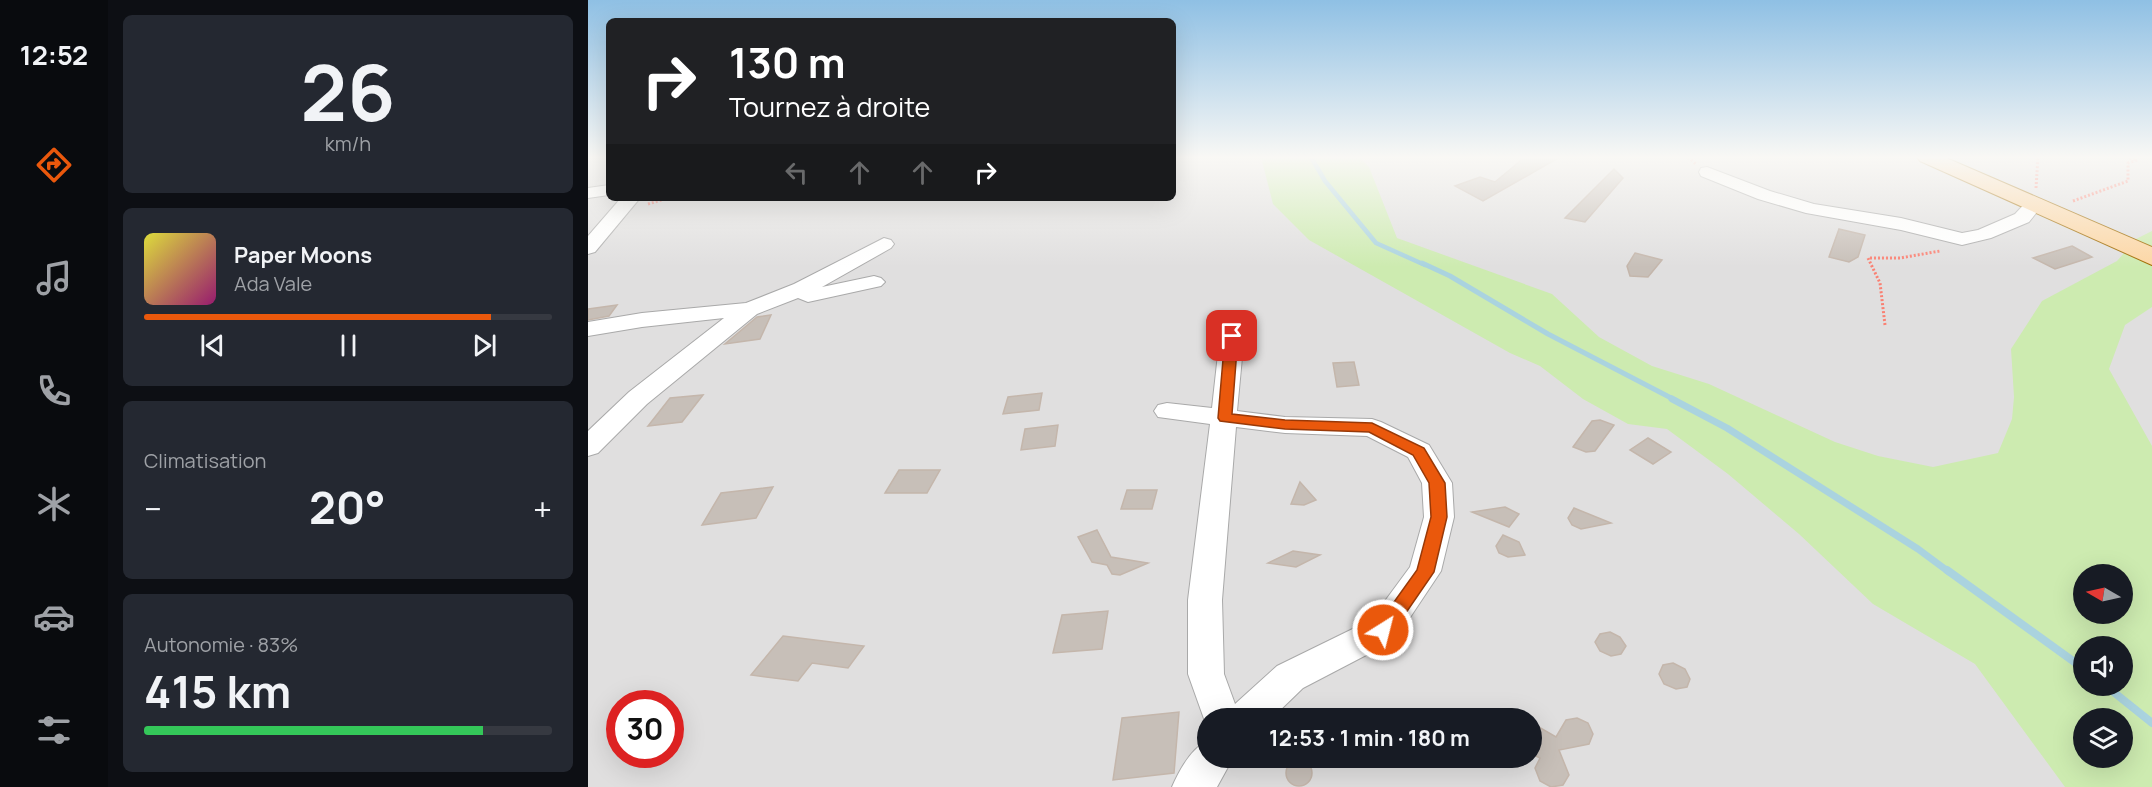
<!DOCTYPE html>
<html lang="fr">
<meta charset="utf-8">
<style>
body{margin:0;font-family:Manrope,sans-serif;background:#242831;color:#f1f3f6;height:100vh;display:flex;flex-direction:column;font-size:22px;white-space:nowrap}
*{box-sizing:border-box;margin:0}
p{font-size:20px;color:#9ea1a6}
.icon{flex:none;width:33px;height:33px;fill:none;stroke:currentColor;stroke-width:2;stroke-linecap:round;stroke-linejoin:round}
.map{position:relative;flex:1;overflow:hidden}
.sheet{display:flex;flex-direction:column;gap:15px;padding:15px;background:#0d0f14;width:480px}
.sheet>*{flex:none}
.guide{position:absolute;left:18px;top:18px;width:570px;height:183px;border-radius:9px;box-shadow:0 6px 24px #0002;background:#202124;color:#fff;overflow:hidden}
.needle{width:39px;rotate:279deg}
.tools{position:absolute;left:1485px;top:564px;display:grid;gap:12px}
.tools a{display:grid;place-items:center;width:60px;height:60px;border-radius:50%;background:#171b24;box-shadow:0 6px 24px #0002;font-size:30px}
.speed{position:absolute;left:18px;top:690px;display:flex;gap:12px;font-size:30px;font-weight:700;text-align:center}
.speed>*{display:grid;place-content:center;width:78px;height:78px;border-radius:50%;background:#171b24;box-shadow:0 6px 24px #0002;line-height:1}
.speed .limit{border:9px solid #d22;background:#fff;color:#111}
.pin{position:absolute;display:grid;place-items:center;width:51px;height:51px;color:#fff;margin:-26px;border-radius:12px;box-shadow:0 3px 9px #0006}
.me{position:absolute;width:66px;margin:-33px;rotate:36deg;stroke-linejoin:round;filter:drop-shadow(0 0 4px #0008)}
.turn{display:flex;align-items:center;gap:21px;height:126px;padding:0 24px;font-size:27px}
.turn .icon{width:78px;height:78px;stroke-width:2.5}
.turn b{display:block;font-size:42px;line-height:51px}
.lanes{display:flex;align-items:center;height:57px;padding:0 24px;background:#0003;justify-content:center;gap:30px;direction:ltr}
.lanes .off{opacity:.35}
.big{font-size:45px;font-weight:700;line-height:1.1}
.sheet .card{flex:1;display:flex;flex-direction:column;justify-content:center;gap:9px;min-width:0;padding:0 21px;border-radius:9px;background:#242831}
.sheet .dial{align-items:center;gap:0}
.dial b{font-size:78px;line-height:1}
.song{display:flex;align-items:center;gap:18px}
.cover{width:72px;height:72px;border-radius:9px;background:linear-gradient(135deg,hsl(60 70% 55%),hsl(320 70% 35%))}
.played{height:6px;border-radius:3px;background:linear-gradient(90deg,#ea580c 85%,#363941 85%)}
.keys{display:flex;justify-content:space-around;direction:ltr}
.heat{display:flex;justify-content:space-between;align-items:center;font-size:33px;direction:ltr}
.charge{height:9px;border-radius:4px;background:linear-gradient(90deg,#34c759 83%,#363941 0)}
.trip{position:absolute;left:609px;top:708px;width:345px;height:60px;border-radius:30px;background:#171b24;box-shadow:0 6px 24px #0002;font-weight:700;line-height:60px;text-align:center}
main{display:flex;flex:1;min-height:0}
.dock{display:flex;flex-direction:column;width:108px;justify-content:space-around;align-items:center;background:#090b0e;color:#9ea1a6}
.dock .icon{width:42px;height:42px}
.dock .on{color:#ea580c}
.dock b{font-size:27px;color:#f1f3f6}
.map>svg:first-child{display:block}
.residential{fill:#e0dfdf;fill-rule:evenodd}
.grass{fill:#cdebb0;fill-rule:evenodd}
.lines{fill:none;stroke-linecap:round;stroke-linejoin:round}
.stream-far3{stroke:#aad3df;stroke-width:4.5}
.stream-far2{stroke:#aad3df;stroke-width:5}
.stream-far1{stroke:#aad3df;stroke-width:7}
.stream{stroke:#aad3df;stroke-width:8}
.building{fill:#c7bfb8;stroke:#c4b6ab;stroke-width:1.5}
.street-casing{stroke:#a9a9a9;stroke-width:2}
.primary-casing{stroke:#a06b00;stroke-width:2}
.path{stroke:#fa8072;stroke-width:3;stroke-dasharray:2 2;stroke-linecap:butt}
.street{fill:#fff;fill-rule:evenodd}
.primary{fill:#fcd6a4;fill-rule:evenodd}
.route{fill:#ea580c;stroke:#983908;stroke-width:1.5}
</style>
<main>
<nav class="dock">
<b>12:52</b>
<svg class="icon on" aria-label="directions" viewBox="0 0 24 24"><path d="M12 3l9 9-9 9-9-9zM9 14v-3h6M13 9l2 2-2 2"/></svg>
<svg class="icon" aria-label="music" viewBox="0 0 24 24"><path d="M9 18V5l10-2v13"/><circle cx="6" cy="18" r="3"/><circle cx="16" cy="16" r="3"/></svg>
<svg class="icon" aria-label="phone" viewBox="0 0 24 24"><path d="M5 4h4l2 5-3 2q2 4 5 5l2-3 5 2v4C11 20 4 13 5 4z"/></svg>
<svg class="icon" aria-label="climate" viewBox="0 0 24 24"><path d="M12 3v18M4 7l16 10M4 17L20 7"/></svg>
<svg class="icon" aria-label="car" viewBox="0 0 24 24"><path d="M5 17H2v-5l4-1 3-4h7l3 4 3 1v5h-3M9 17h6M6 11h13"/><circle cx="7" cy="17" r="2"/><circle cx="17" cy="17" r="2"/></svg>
<svg class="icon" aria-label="filters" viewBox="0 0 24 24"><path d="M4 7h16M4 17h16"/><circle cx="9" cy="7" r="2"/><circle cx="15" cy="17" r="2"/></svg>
</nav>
<section class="sheet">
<div class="card dial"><b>26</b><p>km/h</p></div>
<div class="card">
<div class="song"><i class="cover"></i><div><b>Paper Moons</b><p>Ada Vale</p></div></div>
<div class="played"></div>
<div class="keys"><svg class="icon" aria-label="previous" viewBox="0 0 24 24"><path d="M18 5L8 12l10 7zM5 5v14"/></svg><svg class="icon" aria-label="pause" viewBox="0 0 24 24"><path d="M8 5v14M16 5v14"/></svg><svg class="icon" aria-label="next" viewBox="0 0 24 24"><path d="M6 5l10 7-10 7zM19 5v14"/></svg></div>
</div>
<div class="card"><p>Climatisation</p>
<div class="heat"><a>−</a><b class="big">20°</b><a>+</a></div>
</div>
<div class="card"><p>Autonomie · 83%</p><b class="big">415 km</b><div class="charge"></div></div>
</section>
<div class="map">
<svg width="1564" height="787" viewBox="0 0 1564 787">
<rect width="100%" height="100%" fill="#f2efe9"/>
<!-- residential -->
<path class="residential" d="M0,157H21V198H585V157H1564V787H0ZM1496,574H1534V614H1496ZM1496,646H1534V686H1496ZM32,704H82V754H32ZM620,718H944V758H620ZM1496,718H1534V758H1496Z"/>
<!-- grass -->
<path class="grass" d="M673,157H771L781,167L809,238L964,294L1011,337L1064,366L1121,384L1247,442L1290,456L1345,467L1410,453L1424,419L1426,397L1423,349L1454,301L1529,261L1548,239L1564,231V307L1537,325L1521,369L1564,446V787H1477L1387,664L1285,604L1211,534L1140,474L1079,429L1040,424L995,399L952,366L922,353L721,240L685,204ZM1496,574H1534V614H1496ZM1496,646H1534V686H1496ZM1496,718H1534V758H1496Z"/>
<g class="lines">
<!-- stream-far3 -->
<path class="stream-far3" d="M723,157L737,181L788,243L837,265"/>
<!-- stream-far2 -->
<path class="stream-far2" d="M834,263L862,276L960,334L1087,400"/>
<!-- stream-far1 -->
<path class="stream-far1" d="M1084,399L1139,428L1330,549L1361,572"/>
<!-- stream -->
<g class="stream">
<path d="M1359,570L1496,669"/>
<path d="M1518,686L1564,723"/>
</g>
</g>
<!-- building -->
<g class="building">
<path d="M937,157H972L895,201L867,186L892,177L907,182Z"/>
<path d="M1026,169L1035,178L997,222L977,218Z"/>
<path d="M1251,229L1277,235L1270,257L1261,262L1241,257Z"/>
<path d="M1484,246L1504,257L1467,269L1445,258Z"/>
<path d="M1047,253L1074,260L1060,277L1042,276L1039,266Z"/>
<path d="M29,305L21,316L0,320V309Z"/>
<path d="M183,315L172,339L137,344L169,317Z"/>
<path d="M766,362L771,385L749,387L745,363Z"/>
<path d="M454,393L451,410L415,414L420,397Z"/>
<path d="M115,395L94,422L60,426L82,398Z"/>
<path d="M1012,420L1026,425L1007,451L998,452L985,447L1004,421Z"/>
<path d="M470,425L467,446L433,450L437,429Z"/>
<path d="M1060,438L1083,452L1065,464L1042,450Z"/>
<path d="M311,470H352L339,493H297Z"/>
<path d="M712,482L728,500L716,505L703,504Z"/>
<path d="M185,487L168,518L114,525L133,493Z"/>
<path d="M539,490H569L564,509H533Z"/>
<path d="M917,507L931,514L921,527L884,512Z"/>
<path d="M986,508L1023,523L993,529L984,525L980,518Z"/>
<path d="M509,530L523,557L560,563L532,575L524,574L519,565L504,562L490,537Z"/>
<path d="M915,535L931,542L937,555L920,557L911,553L908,546Z"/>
<path d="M705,551L732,555L708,567L680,563Z"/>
<path d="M520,611L514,649L465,653L474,615Z"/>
<path d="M1022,632L1032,637L1038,646L1033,654L1023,656L1012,651L1007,642L1012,634Z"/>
<path d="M195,636L276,646L260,668L224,663L210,681L163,675Z"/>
<path d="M1085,663L1097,669L1102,679L1099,687L1088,689L1076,684L1071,674L1075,665Z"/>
<path d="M591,712L586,773L525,780L534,718Z"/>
<path d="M989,718L1000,723L1005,734L1001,744L971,750L981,775L975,785L963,787L952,781L947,768L952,758L944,754V723L968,737L978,720Z"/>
<circle cx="711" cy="773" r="13"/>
</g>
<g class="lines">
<!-- street casing -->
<g class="street-casing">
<g id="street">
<path d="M1119,167L1182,191L1226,204L1313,218L1374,233L1390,230L1427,214L1441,199H1453L1456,203L1441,222L1403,238L1374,245L1313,230L1218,213L1170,199L1113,176L1111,172L1113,168Z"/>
<path d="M21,185V195L0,198V188Z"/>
<path d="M33,198H52L7,252L0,254V236Z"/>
<path d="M296,238L303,240L306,244L303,248L234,287L286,276L293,278L297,282L293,286L220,302L210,298L169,314L59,404L10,453L0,456V431L41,392L136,318L54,327L0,336V322L54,313L158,303L206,284Z"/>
<path d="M644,329L652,331L656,336L649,411L697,417L784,419L793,422L841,445L864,483L866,517L853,571L807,640L715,688L684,718H620V730L600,674V600L622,424L570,417L566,411L570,405L579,403L624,408L632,336L636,331ZM648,427L697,433L779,436L820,457L834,483L836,517L822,567L783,620L689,666L647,704L636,674L634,600Z"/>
<path d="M620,741V758H645L629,787H584C591,771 603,748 620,741Z"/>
</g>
</g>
<!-- primary casing -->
<g class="primary-casing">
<path id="primary" d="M1329,157H1356L1564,247V265L1332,161Z"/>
</g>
<!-- path -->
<g class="path">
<path d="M1100,157L1108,164"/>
<path d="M1448,188L1450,157"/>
<path d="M1485,201L1540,181V163L1549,160L1537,157"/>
<path d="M60,204L80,198"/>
<path d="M1297,325L1292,283L1280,258H1312L1352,251"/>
</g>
<!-- street -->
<use href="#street" class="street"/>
<!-- primary -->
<use href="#primary" class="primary"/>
</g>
<!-- sky -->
<linearGradient id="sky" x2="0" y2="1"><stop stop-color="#8fc0e4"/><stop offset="0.59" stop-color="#f9f8f5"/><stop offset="1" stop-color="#f9f8f5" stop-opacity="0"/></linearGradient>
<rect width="1564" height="267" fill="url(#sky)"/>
<!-- route -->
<path class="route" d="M644,332L650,336L644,414L697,420L784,423L836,448L857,483L859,517L846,572L802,636L795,638L788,636L786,630L829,570L843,517L841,483L825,455L781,432L697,429L632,421L630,418L637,336Z"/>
</svg>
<div class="tools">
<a><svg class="needle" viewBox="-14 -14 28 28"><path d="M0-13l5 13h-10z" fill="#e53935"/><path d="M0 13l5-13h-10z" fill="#9ea1a6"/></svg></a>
<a><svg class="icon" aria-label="sound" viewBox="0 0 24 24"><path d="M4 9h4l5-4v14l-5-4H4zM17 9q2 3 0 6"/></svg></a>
<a><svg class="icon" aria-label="layers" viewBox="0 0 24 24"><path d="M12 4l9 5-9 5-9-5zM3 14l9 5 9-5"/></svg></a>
</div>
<div class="speed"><div class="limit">30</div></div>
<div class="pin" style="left:644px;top:336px;background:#d93025"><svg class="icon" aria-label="arrive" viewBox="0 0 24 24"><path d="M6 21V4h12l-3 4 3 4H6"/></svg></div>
<svg class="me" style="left:795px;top:630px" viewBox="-20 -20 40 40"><circle r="17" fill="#ea580c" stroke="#fff" stroke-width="3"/><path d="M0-11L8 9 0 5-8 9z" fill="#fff"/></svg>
<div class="trip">12:53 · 1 min · 180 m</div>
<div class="guide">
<div class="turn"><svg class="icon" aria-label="right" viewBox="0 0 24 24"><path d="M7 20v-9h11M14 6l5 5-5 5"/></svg><div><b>130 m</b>Tournez à droite</div></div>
<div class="lanes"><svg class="icon off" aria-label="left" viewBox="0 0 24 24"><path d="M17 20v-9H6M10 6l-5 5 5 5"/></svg><svg class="icon off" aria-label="ahead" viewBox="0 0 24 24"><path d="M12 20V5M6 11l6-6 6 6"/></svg><svg class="icon off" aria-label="ahead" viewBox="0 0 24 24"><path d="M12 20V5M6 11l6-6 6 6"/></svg><svg class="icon" aria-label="right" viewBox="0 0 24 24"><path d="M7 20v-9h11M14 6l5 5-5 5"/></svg></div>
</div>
</div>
</main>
